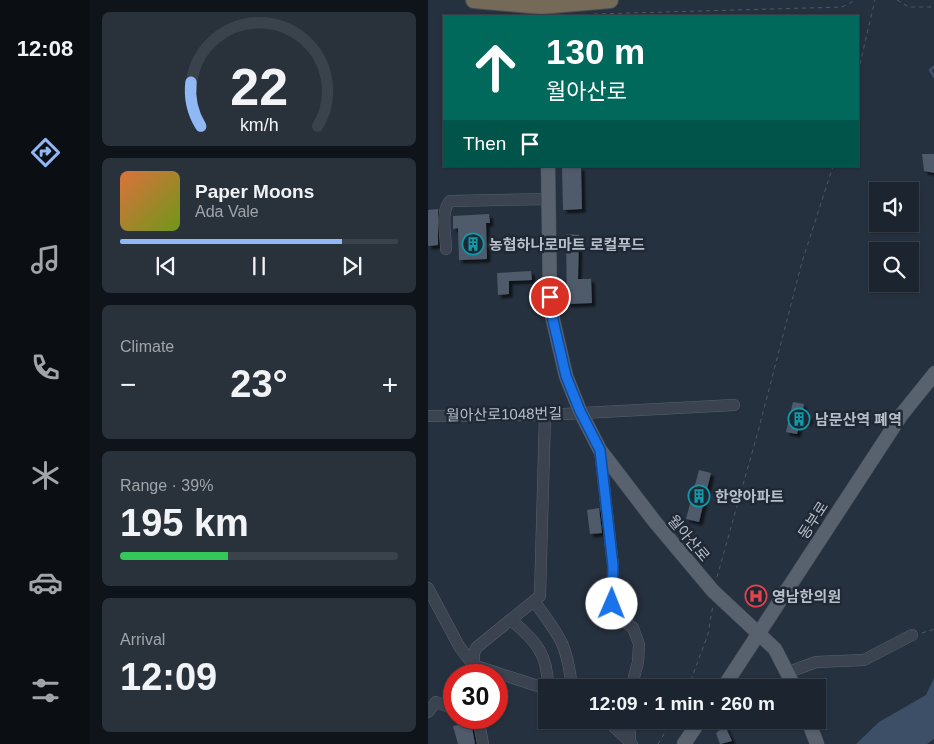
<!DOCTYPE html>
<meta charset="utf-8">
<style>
body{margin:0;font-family:Helvetica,"Noto Sans KR",sans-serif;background:#29313b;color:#f1f3f6;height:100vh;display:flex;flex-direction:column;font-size:19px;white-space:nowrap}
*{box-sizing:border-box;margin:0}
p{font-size:16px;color:#a0a5aa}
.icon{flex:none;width:28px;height:28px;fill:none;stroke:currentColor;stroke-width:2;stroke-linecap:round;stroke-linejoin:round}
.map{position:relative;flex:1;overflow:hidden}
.sheet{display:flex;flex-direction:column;gap:12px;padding:12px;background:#0f141a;width:338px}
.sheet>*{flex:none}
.guide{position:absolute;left:15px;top:15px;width:416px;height:152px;border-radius:0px;box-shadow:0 1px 4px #0004,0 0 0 1px #3a424b;background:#00695c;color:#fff;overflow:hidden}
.controls{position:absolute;left:441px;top:182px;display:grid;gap:10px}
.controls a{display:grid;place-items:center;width:50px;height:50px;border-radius:0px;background:#1c252f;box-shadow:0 1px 4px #0004,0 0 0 1px #3a424b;font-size:25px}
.speed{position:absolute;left:15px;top:664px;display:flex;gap:10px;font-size:25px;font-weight:700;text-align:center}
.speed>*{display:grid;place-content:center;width:65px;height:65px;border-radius:50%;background:#1c252f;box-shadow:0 1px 4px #0004,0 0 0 1px #3a424b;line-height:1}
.speed .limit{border:8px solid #d22;background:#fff;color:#111}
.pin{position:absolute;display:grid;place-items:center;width:42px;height:42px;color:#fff;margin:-21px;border:2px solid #fff;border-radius:50%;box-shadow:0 1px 5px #0007}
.me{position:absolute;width:55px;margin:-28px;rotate:1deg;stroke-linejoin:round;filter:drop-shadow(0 0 4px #0008)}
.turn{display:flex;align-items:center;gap:18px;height:105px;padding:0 20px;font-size:22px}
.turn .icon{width:65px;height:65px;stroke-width:2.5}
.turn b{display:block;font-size:35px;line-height:42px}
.then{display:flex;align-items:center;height:48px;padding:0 20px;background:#0003;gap:10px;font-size:19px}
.big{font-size:38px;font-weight:700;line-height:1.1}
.sheet .widget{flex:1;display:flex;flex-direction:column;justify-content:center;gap:8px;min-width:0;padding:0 18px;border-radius:8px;background:#29313b}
.sheet .dial{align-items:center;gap:0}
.dial svg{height:130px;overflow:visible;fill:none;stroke:#3a424b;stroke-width:7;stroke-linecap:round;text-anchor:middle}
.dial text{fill:#f1f3f6;stroke:none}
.song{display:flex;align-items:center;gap:15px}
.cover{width:60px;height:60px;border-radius:8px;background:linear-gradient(135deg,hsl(20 70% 55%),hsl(80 70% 35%))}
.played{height:5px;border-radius:2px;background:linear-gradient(90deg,#90b8f5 80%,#3a424b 80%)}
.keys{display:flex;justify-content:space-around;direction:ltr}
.heat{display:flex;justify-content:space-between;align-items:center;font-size:28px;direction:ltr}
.charge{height:8px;border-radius:4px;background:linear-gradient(90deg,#34c759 39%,#3a424b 0)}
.trip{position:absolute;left:110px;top:679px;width:288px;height:50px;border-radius:0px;background:#1c252f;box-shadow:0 1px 4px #0004,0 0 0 1px #3a424b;font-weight:700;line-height:50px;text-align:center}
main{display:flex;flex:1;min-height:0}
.tabs{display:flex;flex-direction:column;width:90px;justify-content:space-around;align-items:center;background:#0b0f13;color:#a0a5aa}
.tabs .icon{width:35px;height:35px}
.tabs .active{color:#90b8f5}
.tabs b{font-size:22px;color:#f1f3f6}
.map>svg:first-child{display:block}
.water{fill:#3c4f67}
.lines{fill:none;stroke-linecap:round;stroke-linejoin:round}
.stream{stroke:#3c4f67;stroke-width:2.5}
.building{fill:#4f5a6a;filter:url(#shadow)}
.minor-casing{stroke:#58616c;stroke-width:12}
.major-casing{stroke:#434c58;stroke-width:15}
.highway-casing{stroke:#454e59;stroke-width:18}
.path{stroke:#485c5f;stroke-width:1;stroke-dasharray:4 4;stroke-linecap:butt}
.minor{stroke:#3a434f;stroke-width:11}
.major{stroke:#58626f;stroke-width:14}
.highway{stroke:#756957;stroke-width:16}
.route-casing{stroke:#114b97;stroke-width:12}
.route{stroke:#1a73e8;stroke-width:9}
.labels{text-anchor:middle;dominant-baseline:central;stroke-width:5;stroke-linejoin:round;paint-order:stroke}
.poi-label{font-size:15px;font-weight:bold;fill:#b6bec9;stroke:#1f2834;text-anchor:start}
.street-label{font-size:15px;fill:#b6bec9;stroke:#1f2834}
</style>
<main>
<nav class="tabs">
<b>12:08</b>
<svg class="icon active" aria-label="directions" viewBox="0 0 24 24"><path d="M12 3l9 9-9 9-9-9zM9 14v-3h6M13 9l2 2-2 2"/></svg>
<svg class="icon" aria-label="music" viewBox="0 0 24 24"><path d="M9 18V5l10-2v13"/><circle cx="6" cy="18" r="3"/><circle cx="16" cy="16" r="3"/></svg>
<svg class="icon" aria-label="phone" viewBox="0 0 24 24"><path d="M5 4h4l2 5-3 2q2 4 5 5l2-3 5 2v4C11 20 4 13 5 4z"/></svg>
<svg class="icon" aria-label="climate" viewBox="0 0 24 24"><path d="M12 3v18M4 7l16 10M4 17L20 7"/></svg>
<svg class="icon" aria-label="car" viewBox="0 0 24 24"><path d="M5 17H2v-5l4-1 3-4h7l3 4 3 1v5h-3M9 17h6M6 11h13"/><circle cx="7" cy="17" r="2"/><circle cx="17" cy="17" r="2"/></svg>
<svg class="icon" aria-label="filters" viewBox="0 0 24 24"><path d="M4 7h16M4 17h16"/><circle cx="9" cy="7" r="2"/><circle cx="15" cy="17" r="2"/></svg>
</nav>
<section class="sheet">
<div class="widget dial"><svg viewBox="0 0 100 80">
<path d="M14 69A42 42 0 1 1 86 69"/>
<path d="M14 69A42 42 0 0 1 8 42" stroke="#90b8f5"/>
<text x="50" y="56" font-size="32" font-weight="700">22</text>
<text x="50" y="72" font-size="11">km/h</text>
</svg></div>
<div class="widget">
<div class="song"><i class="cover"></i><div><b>Paper Moons</b><p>Ada Vale</p></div></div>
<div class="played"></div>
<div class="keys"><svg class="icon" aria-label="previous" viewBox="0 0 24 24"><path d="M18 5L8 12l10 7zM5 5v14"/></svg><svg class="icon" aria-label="pause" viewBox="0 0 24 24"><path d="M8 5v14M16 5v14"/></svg><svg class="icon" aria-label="next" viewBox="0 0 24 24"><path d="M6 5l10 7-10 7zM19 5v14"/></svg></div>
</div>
<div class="widget"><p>Climate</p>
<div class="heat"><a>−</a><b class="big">23°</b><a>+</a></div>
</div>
<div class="widget"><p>Range · 39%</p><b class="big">195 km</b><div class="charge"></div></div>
<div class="widget"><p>Arrival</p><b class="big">12:09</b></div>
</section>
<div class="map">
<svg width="507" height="744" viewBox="0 0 507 744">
<defs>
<filter id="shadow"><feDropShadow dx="3.5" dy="3.5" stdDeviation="1" flood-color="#0009"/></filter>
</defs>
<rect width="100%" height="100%" fill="#26313f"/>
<!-- water -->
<path class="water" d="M506,678V739L499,744H428L451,722L498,695Z"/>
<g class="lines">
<!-- stream -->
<path class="stream" d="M507,66L502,70L507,78"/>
</g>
<!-- building -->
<g class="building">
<path d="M494,154H507V173L496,171Z"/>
<path d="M134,167H153L154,209L135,210Z"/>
<path d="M10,209V245L0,246V210Z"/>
<path d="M61,214L62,223H58L59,259L31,260L30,228L25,229V216Z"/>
<path d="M138,234L151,235L150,279H163L164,303L139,304Z"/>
<path d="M103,271L104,280L81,281V294L70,295L69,273Z"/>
<path d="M365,402L376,404L374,414L382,416L380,423L372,421L369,434L358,432Z"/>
<path d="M271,470L283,473L271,522L258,519Z"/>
<path d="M171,508L174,533L162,534L159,510Z"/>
<path d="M43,722L47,744H30L25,726Z"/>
<path d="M297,726L304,741L292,744L288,733Z"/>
</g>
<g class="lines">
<!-- minor casing -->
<g class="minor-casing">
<g id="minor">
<path d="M18,249C18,235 12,212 22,201L121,199"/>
<path d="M0,416L117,415L306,405"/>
<path d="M172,450L185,566L184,604L190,616L205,628L211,644L210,662L203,688"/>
<path d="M0,588L31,646L45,665L119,689"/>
<path d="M106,601C132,637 139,643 144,688"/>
<path d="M83,620C108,641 120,654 120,688"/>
<path d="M361,672L388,662L436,660L484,635"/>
<path d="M45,675L46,653L49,647L112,596L117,415"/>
<path d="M0,712L8,702L26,709"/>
<path d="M50,718L55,744"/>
<path d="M179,720L204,744"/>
<path d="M202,720V742"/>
</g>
</g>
<!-- major casing -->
<g class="major-casing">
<g id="major">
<path d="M120,166L122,297L125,320L138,376L152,411L172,450L227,522L285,591L347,649L367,688"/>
<path d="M295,688L474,414L507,373"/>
<path d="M380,720L389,744"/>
<path d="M256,744L272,720"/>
</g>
</g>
<!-- highway casing -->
<g class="highway-casing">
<path id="highway" d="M46,0L113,6L182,0"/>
</g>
<!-- path -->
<g class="path">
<path d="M469,0L481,7H507"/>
<path d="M166,14L414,7L428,0"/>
<path d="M430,72L447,0"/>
<path d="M289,577L331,428L374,262L405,166"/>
<path d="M494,633L507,629"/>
<path d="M260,688L280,634L285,605"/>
<path d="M230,744L244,720"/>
</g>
<!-- minor -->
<use href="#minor" class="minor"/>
<!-- major -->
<use href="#major" class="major"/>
<!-- highway -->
<use href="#highway" class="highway"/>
</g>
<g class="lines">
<!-- route casing -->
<g class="route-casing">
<path id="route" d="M122,297L125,320L138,376L152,411L172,450L185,566L184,604"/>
</g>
<!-- route -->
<use href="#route" class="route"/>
</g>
<!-- icons -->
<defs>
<g id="building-ring" transform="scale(1.125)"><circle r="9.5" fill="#1f2834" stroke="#0f9aa8" stroke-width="1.5"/><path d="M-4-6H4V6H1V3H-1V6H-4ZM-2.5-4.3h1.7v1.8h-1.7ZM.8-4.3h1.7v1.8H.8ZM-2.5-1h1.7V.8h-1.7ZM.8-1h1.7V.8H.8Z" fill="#0f9aa8"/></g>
<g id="hospital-ring" transform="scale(1.125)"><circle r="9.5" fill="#1f2834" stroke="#e0444e" stroke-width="1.5"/><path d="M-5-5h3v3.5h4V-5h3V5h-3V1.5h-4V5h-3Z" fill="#e0444e"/></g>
</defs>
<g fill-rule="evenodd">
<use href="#building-ring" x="45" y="244"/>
<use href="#building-ring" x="371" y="419"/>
<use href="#building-ring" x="271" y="496"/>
<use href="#hospital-ring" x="328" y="596"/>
</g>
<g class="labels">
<!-- poi labels -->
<g class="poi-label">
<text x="61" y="244">농협하나로마트 로컬푸드</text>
<text x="387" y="419">남문산역 폐역</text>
<text x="287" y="496">한양아파트</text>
<text x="344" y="596">영남한의원</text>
</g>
<!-- street labels -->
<g class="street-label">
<text transform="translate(76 414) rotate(-1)">월아산로1048번길</text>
<text transform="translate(385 520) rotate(-57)">동부로</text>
<text transform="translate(261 538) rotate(50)">월아산로</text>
</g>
</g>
</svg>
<div class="controls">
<a><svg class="icon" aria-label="sound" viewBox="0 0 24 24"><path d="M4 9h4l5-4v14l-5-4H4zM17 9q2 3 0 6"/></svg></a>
<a><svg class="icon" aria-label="search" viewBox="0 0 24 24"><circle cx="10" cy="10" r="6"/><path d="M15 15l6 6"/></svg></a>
</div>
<div class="speed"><div class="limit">30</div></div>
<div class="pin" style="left:122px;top:297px;background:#d93025"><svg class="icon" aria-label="arrive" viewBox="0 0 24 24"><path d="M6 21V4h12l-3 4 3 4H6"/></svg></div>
<svg class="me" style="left:184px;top:604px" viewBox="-20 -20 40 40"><circle r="19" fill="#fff"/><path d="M0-13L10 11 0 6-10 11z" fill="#1a73e8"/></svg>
<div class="trip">12:09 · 1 min · 260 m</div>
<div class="guide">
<div class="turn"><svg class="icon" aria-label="ahead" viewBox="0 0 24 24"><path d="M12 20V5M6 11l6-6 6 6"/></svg><div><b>130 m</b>월아산로</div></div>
<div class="then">Then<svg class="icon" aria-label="arrive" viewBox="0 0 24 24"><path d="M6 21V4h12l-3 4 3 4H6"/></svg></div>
</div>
</div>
</main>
